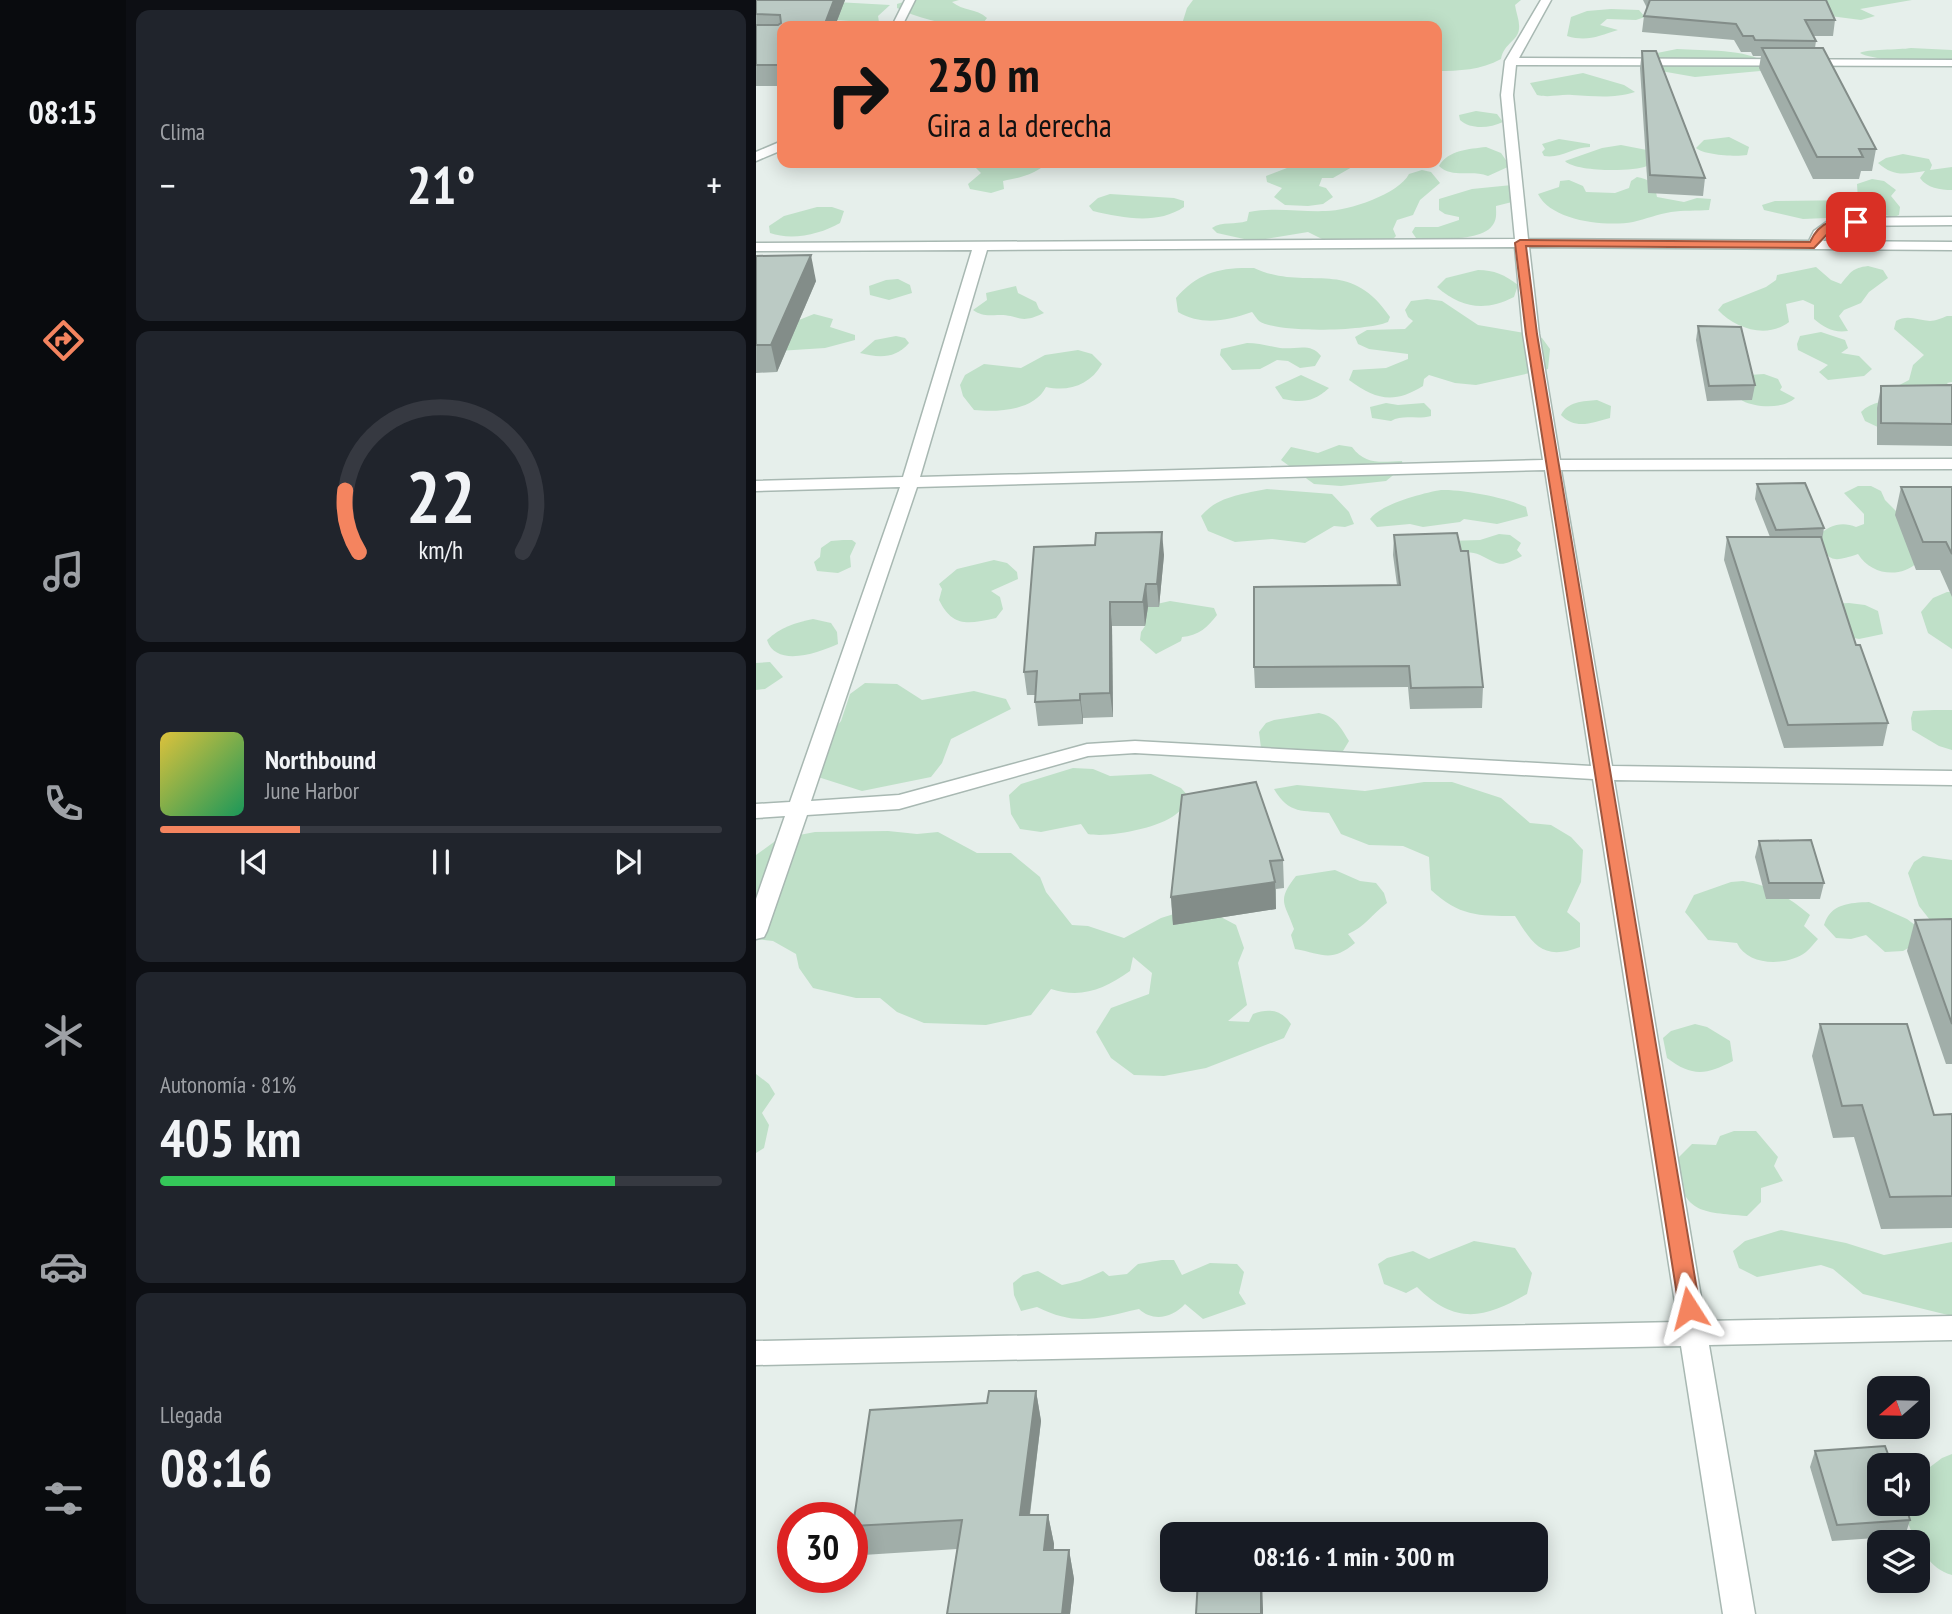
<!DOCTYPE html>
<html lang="es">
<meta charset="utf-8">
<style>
body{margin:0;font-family:"PT Sans Narrow",sans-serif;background:#20242c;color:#f1f3f6;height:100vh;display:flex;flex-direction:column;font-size:26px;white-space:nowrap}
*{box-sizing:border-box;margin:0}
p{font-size:23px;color:#9ea1a6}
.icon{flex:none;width:38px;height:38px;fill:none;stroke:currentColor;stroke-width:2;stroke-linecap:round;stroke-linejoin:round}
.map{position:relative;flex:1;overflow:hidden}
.drawer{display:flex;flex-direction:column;gap:10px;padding:10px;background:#0d0f14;width:630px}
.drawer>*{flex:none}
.hud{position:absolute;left:21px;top:21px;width:665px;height:147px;border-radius:14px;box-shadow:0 4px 18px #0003;background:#f4845f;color:#111;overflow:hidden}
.needle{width:46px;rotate:250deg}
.controls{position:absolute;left:1111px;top:1376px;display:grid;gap:14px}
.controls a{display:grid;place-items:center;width:63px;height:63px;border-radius:14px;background:#171b24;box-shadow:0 4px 18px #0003;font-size:35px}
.speed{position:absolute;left:21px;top:1502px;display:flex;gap:14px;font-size:35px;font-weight:700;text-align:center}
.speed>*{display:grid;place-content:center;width:91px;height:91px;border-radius:50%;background:#171b24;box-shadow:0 4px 18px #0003;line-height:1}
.speed .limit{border:10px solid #d22;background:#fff;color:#111}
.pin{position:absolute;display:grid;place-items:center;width:60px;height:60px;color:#fff;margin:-30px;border-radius:14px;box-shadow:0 4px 10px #0006}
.me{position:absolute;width:77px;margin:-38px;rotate:351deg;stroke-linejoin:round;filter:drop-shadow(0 0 5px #0008)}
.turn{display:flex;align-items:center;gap:24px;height:147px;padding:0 35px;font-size:32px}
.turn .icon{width:91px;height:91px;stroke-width:2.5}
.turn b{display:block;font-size:49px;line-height:60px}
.big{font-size:52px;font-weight:600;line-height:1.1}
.drawer .tile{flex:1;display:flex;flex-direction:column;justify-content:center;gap:10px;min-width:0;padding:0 24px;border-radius:14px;background:#20242c}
.drawer .dial{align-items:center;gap:0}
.dial svg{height:182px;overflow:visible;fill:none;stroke:#363941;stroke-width:7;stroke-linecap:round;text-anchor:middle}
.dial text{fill:#f1f3f6;stroke:none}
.song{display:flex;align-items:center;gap:21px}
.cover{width:84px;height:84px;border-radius:10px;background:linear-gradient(135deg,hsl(50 70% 55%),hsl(150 70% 35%))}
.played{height:7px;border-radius:4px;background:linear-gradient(90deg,#f4845f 25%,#363941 25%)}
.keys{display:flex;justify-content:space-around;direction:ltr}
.heat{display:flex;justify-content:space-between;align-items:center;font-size:38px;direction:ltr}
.charge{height:10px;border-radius:5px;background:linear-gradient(90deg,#34c759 81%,#363941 0)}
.trip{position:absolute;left:404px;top:1522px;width:388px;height:70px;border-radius:14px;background:#171b24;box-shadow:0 4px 18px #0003;font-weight:600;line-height:70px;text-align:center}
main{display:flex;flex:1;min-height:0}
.menu{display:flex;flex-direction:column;width:126px;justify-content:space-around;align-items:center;background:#090b0e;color:#9ea1a6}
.menu .icon{width:49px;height:49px}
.menu .current{color:#f4845f}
.menu b{font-size:32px;color:#f1f3f6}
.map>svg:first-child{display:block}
.green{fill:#bfe0c8}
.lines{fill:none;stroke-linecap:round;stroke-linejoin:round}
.street-casing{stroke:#a8b8b2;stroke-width:3}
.street{fill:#fff;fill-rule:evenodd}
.wall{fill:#a1aea9}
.shaded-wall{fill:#838d89}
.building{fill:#bbcac4;stroke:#838d89;stroke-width:2}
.route{fill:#f4845f;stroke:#9f563e;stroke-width:2}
</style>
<main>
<nav class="menu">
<b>08:15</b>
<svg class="icon current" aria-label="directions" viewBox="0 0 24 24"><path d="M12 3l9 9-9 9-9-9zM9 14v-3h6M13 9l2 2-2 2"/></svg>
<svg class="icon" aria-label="music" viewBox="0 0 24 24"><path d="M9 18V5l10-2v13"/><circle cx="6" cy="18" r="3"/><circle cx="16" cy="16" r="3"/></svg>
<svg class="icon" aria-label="phone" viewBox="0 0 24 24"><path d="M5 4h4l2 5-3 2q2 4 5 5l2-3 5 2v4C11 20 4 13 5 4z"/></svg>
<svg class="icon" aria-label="climate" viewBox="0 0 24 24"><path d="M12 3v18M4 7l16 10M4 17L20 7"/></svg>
<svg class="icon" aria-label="car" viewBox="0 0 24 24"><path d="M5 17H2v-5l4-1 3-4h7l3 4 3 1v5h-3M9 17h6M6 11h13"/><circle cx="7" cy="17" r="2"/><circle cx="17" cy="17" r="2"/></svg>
<svg class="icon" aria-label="filters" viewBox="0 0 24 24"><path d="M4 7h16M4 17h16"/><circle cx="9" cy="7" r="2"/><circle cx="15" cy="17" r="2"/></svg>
</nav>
<section class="drawer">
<div class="tile"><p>Clima</p>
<div class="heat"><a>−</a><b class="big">21°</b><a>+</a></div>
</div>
<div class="tile dial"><svg viewBox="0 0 100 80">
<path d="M14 69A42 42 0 1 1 86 69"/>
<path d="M14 69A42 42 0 0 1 8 42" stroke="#f4845f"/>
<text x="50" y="56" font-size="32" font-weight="700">22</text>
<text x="50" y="72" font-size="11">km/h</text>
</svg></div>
<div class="tile">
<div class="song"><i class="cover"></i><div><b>Northbound</b><p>June Harbor</p></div></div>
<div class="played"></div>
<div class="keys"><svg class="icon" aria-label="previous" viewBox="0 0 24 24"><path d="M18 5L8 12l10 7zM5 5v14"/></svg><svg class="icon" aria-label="pause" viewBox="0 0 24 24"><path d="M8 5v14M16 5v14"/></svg><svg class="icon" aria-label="next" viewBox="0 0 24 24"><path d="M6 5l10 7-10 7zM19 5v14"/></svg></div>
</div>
<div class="tile"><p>Autonomía · 81%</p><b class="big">405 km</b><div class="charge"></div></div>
<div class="tile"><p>Llegada</p><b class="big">08:16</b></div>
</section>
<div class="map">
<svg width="1196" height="1614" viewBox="0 0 1196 1614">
<rect width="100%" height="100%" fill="#e6efeb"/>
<!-- green -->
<g class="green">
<path d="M78,0L80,2L134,5L122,16L123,22L117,26H107L93,21L35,17Z"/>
<path d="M154,0H203L196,2C207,11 220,8 231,18L228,22C203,30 164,19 141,8V4Z"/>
<path d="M437,0H765L759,5C760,13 764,21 763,29C762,41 748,43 745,59C725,70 703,71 681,71V26H547L513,21L498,26H408L426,24L431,8Z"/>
<path d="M951,0H1156L1104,9L1119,16L1105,20Z"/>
<path d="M855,9L883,10L889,17L880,20L851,19L844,25L862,30C843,36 831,42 811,36L815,17L831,11Z"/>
<path d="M1155,48L1196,50V66C1185,68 1112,59 1104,53C1110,49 1143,50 1155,48Z"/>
<path d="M921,49C948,51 990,48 1012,64L1004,71L939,77L899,70L896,54Z"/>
<path d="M827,73L868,85L879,92C856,99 839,96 816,95C804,94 794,98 781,95L774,83Z"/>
<path d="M720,111L741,114L747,122C734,128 715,130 704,120L703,115Z"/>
<path d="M973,137L993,147L991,155C979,157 948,155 940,148L948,140Z"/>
<path d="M803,139L834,144V147C817,147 805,159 788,156L786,152L789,149L786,144Z"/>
<path d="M865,145L896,151L891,166C876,172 820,172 809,161L846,148Z"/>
<path d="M730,147L745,153L754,166L732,176C715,169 697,179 683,166C692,150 713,149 730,147Z"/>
<path d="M1147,154L1173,159L1176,165L1174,170L1196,167V190C1184,190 1171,188 1164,178L1169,171C1148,174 1138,177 1122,163L1130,158Z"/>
<path d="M215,163H308C301,166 291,165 285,168C272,176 263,178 247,181L248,189L235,193L214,189L212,184L225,173Z"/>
<path d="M544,163H603L577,178H566L563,186L570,188L577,197L567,204L552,206L529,205L518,197L526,188L511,182L510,176Z"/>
<path d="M666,170L675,172L684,183L664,200L657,215L641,220L637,229L640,236L633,243H574L552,232L497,241L461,233L456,228C466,221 479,225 491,221L493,212C520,207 543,212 570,211C592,211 643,194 653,174Z"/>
<path d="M881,177C894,179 899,184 901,197L928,202L941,198L955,199L953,210C941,211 927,210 915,212C902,214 890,219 877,222C850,227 795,221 782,194L803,187L804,181L813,180L827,186L830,192L859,193L873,188L875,181Z"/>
<path d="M1116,179L1128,181L1140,190L1135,196L1144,207L1143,215L1138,217L1109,211L1093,217L1047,219L1008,210L1006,205L1019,201L1102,200L1101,184Z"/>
<path d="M756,185L760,201L740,206C740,212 741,218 738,223C728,243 680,238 660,238L656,232L659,227H682L703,220V217L689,214L683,210V199L716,189Z"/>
<path d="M354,194L418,198L428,201V207C401,225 367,218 337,211L333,206L342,198Z"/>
<path d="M61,207H76L88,211L84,223C65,234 36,241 14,233L13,226L28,216Z"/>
<path d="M1112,266L1127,270L1132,278L1113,292L1105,303L1088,310L1083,316L1092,331C1077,333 1069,328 1058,319V305L1047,300L1030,304L1033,322C1011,339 980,329 962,310L967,304L1010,287L1020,280L1021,275L1060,267L1075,280L1085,284C1095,272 1096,268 1112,266Z"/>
<path d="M498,268C552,293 592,255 634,317L632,322C611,331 522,334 503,321C501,319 497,313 496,312C470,321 446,326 422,312L420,298C442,272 465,267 498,268Z"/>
<path d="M722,270C738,270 749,275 762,285L758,297C729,312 705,308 681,287L690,278Z"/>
<path d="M142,279L154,285L156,293L133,300L114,295L113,286L130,280Z"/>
<path d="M260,286L262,293L280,302L283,309L288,313C263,325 264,315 244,315C233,315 227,317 217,310L231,300L230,293Z"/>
<path d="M671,299L686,301L722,325L775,334L786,338L794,349L792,369L720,385L699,383L673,375L668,379L667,386C638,404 620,400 593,380L597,370L630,368L652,359V354L613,349L602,344L599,337L611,330L649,329L657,321L652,317L649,310L655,301Z"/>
<path d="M58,314L77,319L74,327L99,335V340L69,348L22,351L28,326Z"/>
<path d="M1191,316H1196V382L1191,383L1196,389L1126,429L1109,421L1105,412C1116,401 1129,401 1144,400L1132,391L1153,380L1157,365L1168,355L1138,329L1140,321C1151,314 1162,320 1174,321C1179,321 1186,318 1191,316Z"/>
<path d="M1065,332L1089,340L1092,348L1085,353L1103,356L1116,369L1108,376L1072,380L1063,372L1072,365L1042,350L1041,344L1044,336Z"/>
<path d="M140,336L149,338L153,343C139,359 123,358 104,353L119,340Z"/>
<path d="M491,343C502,343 513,346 524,348C539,350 555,342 565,356L559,366L544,368L532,361L521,360L504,369L476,370L464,355L465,349Z"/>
<path d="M322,350L336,354L346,364C334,385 313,392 290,387C278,411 242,412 218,410L207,396L204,385L209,375L228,364L265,368L289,355Z"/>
<path d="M1008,374L1022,379L1026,387L1024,390L1039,398C1028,409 1000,408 987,401C982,398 977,393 973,389L978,376Z"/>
<path d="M545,375L573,388C558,402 546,403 527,399L519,387Z"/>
<path d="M841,400L855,406L854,418C836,423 819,430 805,415C811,402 827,401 841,400Z"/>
<path d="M630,403L642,405L668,403L675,410V416C661,420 647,414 635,421L616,418L614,407Z"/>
<path d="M583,445L596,447C609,465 625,462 646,461L647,467L630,481L585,486L558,484L525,460L535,447L562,453Z"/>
<path d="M1102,486H1115L1125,491L1129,500L1146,517L1162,562C1144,579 1115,575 1102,554C1075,563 1072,562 1062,536C1073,525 1086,521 1100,527L1108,524V514L1088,493Z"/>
<path d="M511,489L576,494L593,512L598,524L589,527L578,526L549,543L516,539L479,542L452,531L445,516C462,496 487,494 511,489Z"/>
<path d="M685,490C706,489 752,498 770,507L772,516L741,524L708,519L704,522L667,527L654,524L621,527L614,519C625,504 667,493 685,490Z"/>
<path d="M743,534L754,535L765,543L761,550L766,556C743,568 745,565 724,555C715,551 705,553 696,554L691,541L724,540Z"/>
<path d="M87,540H96L100,543L94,556L95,567L82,573L61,571L58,562L64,557L65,548L75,541Z"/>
<path d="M238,560L251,563L261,572L262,579L235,591L244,597L247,609L240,618C212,624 197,628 183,600L186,589L183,584L201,569Z"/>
<path d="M1191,592H1196V649L1172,633L1165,612L1177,598Z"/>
<path d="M414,601L458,608L461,615C452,627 442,636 426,637L425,641L400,654L384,640L385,632L389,626L388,615L392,606Z"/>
<path d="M1093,603L1109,605L1122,611L1127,634L1103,639L1083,635L1075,604Z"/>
<path d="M57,619L75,623L81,632L82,644C62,653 20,668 11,640C25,627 38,623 57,619Z"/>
<path d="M14,662L27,677L9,689L0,690V663Z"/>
<path d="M109,683L141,684L166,700L218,691L250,699L255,709L195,739L186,763L175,777L106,791L62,777L75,734L85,721L94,694Z"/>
<path d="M1178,710H1196V750L1183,746L1156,730L1155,718L1157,711Z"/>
<path d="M563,713C579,716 585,728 593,741L587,751L573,756L533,761L505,748L503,732L510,723L518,720Z"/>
<path d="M317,768L337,769L354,776L395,774L425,788L434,798C429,804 425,811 419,815C402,828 353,838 332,834L325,824L285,832L264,829L255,814L253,795L265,784Z"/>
<path d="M668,782H696L745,798L774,823L795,825L815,837L827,850L825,882L811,912L824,923V947C787,961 777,945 759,916C722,916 703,916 675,890L673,857L647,846L613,845L585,834L573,813C547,810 533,815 518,789L541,785L609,791Z"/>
<path d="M132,831L161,834L182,832L221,853H255L284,877L290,892L316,925L332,926L368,938L405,918L444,906L480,925L488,948L482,963L491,1005L472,1021L493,1022L497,1014C513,1008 526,1010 535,1024L528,1038L450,1068L408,1076L378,1075L355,1058L340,1032L355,1008L393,994L396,973L377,957L374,971C348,989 326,999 295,989L275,1015L230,1025L168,1023L141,1012L124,998H100L57,988L43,968L40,954L17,941L0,939V855L22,839L59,832Z"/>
<path d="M1167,856L1196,860V948L1163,906L1152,873L1158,862Z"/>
<path d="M579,870L604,881L620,883L628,893L631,903C616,914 609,927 592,934L599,943C575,963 567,954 539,949L535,935L538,929C529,903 520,901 540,876Z"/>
<path d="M987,881C1013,885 1034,898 1054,915L1048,926L1062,939C1058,943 1055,948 1050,952C1032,966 992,967 981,943L952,940L929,912L938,895L975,882Z"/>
<path d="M1113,902L1151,919L1163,928L1161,943L1147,951L1129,952L1110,935L1095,939L1080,938L1068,925C1075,903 1094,903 1113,902Z"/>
<path d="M939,1024L951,1027L974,1041L977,1061C950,1075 936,1077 911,1058L907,1038L915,1031Z"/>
<path d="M0,1074L13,1084L19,1094L6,1113L13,1125L8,1148L0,1153Z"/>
<path d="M978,1131H1000L1022,1157L1018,1166L1027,1181L1005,1188V1202L991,1216C944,1212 928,1214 918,1162L936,1144L960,1145L964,1136Z"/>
<path d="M1025,1230L1090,1243L1128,1255L1196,1242V1316L1107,1294L1077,1269L1065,1265L1001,1277L983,1268L977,1251L989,1241Z"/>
<path d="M718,1241L759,1248L776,1273L771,1294C728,1319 699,1325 661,1287L650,1293L628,1284L622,1264L631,1258L657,1251L673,1259Z"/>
<path d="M406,1260H418L426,1275L454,1263L481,1264L488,1272L483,1293L490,1304L447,1319L429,1304C416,1318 397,1322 383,1309C342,1318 321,1327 281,1307L265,1311L258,1295L257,1283L267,1275L282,1271L306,1285L324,1281L347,1271L353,1276L371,1274L382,1264Z"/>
<path d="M1196,1454V1575C1168,1568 1155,1531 1146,1508L1148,1503H1162V1476L1186,1458Z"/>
</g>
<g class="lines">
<!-- street casing -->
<g class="street-casing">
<g id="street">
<path d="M149,0H159L146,26H136Z"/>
<path d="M785,0H795L763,58L1196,60V66L760,65L757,95L772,239L1053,241L1058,231L1076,218L1196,217V225L1080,226L1067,241L1196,242V250L773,247L783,334L804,460L1196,459V469L805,470L856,766L1196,771V785L858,780L949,1321L1196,1316V1340L953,1345L999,1614H967L925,1346L0,1365V1341L922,1322L837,779L379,753L332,756L143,809L51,815L11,931L8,937L0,939V899L29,816L0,818V804L34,802L144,487L0,491V481L147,477L216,250L0,251V243L759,239L745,95L749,61ZM759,247L767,334L787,460L164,477L231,250ZM789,470L835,766L379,741L331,744L143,795L55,801L161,487Z"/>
<path d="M26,141V150L0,161V152Z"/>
</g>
</g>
<!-- street -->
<use href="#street" class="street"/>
</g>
<!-- wall -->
<g class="wall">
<path d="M0,0H89L79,26H26V86H0Z"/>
<path d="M887,0H1070L1079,20L1077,36H1057L1060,41L1059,48L1120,149L1116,171H1105L1103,179H1057L1003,68L1005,56H997L995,52H985L978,40L886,32L888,16L891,8Z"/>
<path d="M886,51L949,178L947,196L892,193L884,68Z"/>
<path d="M0,256L60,281L21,372L0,373Z"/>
<path d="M942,326L999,385L996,400L951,401L940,340Z"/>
<path d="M1196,385V446L1121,445V408L1125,386Z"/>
<path d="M1001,484L1068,528L1066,540L1100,645L1132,723L1127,746L1028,748L968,560L971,537H1014L999,499Z"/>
<path d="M1145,487H1196V597L1184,570H1160L1139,515Z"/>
<path d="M638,535L727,687L726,708L654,709L652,687L499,688L498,667L641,585L637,555Z"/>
<path d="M408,555L403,607H392L389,626H356L357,717L327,718V724L282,726L279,702V695H271L268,672Z"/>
<path d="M426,795L527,860L528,888L520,889V909L417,925L415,897Z"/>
<path d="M1003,841L1068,883L1064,899H1010L999,857Z"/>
<path d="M1196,919V1064H1190L1151,951L1159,920Z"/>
<path d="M1064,1024L1178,1115L1196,1114V1228L1125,1229L1098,1137L1077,1138L1056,1056Z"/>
<path d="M280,1391L285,1421L274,1515H292L298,1544V1550H313L318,1579L314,1614H191L201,1549L107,1555L97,1526L231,1403Z"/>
<path d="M1059,1451L1154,1520L1149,1536L1076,1541L1054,1467Z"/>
</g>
<!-- shaded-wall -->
<g class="shaded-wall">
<path d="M78,0H89L79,26H68Z"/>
<path d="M55,255L60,281L21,372L15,345Z"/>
<path d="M406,532L408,555L403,607L401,584Z"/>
<path d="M390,584L392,607L389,626L387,602Z"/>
<path d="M354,602L356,626L357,717L354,693Z"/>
<path d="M324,694L327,718V724L324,700Z"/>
<path d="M519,882L520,909L417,925L415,897Z"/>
<path d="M280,1391L285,1421L270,1544L264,1515Z"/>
<path d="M292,1515L298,1544L295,1579L288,1550Z"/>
<path d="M313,1550L318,1579L314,1614H306Z"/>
<path d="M506,1580L507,1609V1614H505Z"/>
</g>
<!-- building -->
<g class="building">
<path d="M0,0H78L68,26H26V65H0V25H22L25,23L24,15L0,14Z"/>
<path d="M894,0H1070L1079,20H1049L1060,41L999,40L997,36H987L980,24L888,16Z"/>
<path d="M1006,48H1067L1120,149H1103L1107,157H1061Z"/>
<path d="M886,51H900L949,178L894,175Z"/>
<path d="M55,255L15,345H0V256Z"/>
<path d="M942,326L985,327L999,385L953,386Z"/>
<path d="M1196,385V424L1125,423V386Z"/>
<path d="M1049,483L1068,528L1020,530L1001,484Z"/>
<path d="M1145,487H1196V554L1190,542H1167Z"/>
<path d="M406,532L401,584H390L387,602H354V693L324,694V700L279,702L281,671L268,672L278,547L339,545L340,533Z"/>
<path d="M701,533L705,551H712L727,687L655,688L653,666L498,667V587L644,585L638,535Z"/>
<path d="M971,537H1065L1100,645H1104L1132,723L1032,725Z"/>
<path d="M500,782L527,860L514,861L519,882L415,897L426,795Z"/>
<path d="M1055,840L1068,883H1013L1003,841Z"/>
<path d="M1196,919V1024L1159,920Z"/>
<path d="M1064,1024H1151L1178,1115L1196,1114V1196L1134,1197L1106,1105L1086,1106Z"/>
<path d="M233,1391H280L264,1515H292L288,1550H313L306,1614H191L206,1520L97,1526L114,1410L231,1403Z"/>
<path d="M1129,1446L1136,1465H1124V1503H1149L1154,1520L1081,1525L1059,1451Z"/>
<path d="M442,1580H505V1614H440Z"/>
</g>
<!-- route -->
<path class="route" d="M1100,219L1104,220V224L1079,226L1058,248L770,246L781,334L944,1308L941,1314L933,1316L926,1314L923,1308L770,334L759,243L764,240L1054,242C1064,220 1079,219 1100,219Z"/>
</svg>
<div class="controls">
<a><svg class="needle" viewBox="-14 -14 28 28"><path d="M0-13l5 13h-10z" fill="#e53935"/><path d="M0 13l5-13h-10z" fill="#9ea1a6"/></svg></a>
<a><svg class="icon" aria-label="sound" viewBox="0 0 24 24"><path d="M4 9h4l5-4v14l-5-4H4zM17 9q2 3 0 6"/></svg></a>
<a><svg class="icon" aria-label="layers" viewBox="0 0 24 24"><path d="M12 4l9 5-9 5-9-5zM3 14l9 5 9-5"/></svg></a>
</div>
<div class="speed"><div class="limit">30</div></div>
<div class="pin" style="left:1100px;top:222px;background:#d93025"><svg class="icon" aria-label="arrive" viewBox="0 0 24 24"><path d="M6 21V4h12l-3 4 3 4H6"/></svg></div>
<svg class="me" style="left:933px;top:1308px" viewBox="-20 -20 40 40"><path d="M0-17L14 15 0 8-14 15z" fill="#f4845f" stroke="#fff" stroke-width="4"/></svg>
<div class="trip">08:16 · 1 min · 300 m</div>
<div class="hud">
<div class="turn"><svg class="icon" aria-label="right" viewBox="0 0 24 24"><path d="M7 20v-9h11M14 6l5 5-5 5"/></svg><div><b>230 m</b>Gira a la derecha</div></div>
</div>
</div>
</main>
